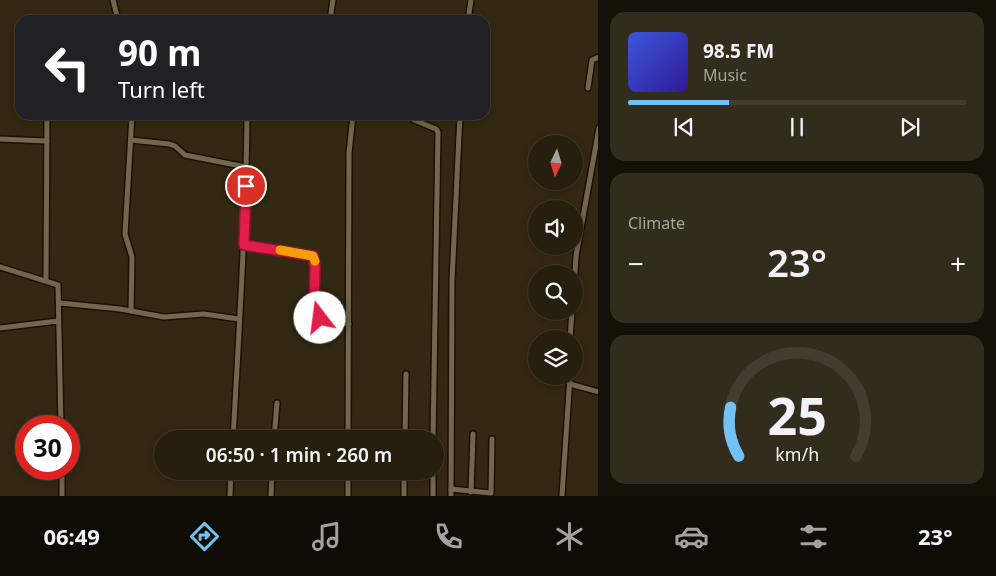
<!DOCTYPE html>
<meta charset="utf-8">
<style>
body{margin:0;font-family:"Noto Sans",sans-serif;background:#322c1c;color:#f1f3f6;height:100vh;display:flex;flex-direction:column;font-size:19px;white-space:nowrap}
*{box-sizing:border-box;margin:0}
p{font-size:16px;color:#a4a29e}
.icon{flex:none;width:28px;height:28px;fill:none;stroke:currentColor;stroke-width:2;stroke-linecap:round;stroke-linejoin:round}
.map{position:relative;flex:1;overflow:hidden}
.sheet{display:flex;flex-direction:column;gap:12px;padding:12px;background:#151108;width:398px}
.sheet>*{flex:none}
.top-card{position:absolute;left:15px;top:15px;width:475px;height:105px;border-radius:15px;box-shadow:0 2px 8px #0003,0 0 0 1px #423d2e;background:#202124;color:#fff;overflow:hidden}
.needle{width:32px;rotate:184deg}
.fabs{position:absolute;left:528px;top:135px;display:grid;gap:10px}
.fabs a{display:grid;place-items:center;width:55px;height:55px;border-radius:50%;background:#261f0e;box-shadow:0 2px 8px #0003,0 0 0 1px #423d2e;font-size:25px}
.speed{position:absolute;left:15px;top:415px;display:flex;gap:10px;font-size:25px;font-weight:700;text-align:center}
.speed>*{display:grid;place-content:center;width:65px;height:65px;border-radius:50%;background:#261f0e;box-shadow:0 2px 8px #0003,0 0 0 1px #423d2e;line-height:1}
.speed .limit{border:8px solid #d22;background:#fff;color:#111}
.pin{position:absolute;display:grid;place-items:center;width:42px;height:42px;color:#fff;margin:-21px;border:2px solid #fff;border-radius:50%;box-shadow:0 1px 5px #0007}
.me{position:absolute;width:55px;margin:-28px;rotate:345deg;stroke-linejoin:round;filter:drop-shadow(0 0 4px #0008)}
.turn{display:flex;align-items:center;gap:18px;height:105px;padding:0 20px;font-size:22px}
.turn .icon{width:65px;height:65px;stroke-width:2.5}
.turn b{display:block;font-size:35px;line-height:42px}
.big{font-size:38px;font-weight:600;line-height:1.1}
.sheet .card{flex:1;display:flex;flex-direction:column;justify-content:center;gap:8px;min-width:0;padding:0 18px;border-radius:15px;background:#322c1c}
.sheet .dial{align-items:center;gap:0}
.dial svg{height:130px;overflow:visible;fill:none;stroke:#423d2e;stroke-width:7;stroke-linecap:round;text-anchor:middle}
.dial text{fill:#f1f3f6;stroke:none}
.song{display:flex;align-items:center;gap:15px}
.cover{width:60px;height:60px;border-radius:8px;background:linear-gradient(135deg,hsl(230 70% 55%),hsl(250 70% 35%))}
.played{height:5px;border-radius:2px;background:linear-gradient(90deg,#72c1f5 30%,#423d2e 30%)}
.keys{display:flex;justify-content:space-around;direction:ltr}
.heat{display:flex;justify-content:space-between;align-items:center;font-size:28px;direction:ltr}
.trip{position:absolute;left:154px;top:430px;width:290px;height:50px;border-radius:25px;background:#261f0e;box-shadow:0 2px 8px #0003,0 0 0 1px #423d2e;font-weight:600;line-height:50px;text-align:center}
.dock{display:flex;height:80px;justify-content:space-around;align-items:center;background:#0f0c06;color:#a4a29e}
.dock .icon{width:35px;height:35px}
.dock .selected{color:#72c1f5}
.dock b{font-size:22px;color:#f1f3f6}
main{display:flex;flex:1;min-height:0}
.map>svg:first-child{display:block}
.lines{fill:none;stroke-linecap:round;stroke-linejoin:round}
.street-casing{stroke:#1a1100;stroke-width:8}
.street{stroke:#72674e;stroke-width:5}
.route-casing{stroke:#92132f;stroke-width:12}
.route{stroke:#e11d48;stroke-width:9}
.slow{stroke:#f59e0b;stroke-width:9}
</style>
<main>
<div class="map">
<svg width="599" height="496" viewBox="0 0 599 496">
<rect width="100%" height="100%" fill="#332912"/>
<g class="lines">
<!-- street casing -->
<g class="street-casing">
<g id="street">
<path d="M113,0L118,20"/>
<path d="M330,20L333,0"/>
<path d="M468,20L471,0"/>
<path d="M588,88L592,60L599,57"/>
<path d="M414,120L436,129L438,132L433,439"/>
<path d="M0,139L47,141"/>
<path d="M131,140L169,144L175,146L185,155L246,167"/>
<path d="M244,245L313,256L315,266V315L320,318L349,324"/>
<path d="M0,267L58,285L61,426"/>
<path d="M46,280L47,115"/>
<path d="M574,290L576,256L599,128"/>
<path d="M60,303L120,309L164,317L204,314L239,319"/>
<path d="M131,311L132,257L125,234L132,115"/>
<path d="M0,328L58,321"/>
<path d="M570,339L572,311"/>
<path d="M570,384L599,392"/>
<path d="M233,439C239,331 246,223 247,115"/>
<path d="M274,439L277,403"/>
<path d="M348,439L349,153L353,115"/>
<path d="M405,439L406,374"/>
<path d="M62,469V496"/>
<path d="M404,471V496"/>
<path d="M451,489L491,493L492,439"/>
<path d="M471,492L473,434"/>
<path d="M230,496L231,471"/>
<path d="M271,496L272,471"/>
<path d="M348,496V471"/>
<path d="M433,496V471"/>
<path d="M451,496L452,280L460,115"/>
<path d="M562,496L570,376"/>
</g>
</g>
<!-- street -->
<use href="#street" class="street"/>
</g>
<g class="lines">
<!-- route casing -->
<g class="route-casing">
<path id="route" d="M246,186L244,245L313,256L315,266L314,312L316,316L320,318"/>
</g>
<!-- route -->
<use href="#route" class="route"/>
<!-- slow -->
<path class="slow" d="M280,250L313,256L315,261"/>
</g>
</svg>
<div class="fabs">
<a><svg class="needle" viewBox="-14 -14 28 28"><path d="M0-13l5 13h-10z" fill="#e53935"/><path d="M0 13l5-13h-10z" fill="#a4a29e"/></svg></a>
<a><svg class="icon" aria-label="sound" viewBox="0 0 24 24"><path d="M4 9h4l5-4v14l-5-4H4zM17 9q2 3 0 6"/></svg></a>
<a><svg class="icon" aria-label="search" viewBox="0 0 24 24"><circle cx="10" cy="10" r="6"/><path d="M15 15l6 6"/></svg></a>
<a><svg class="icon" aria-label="layers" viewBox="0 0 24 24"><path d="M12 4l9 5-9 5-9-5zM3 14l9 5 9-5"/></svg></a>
</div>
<div class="speed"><div class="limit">30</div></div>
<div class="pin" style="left:246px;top:186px;background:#d93025"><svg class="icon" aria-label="arrive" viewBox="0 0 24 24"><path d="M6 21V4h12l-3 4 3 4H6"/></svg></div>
<svg class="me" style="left:320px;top:318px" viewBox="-20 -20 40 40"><circle r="19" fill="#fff"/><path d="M0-13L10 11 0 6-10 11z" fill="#e11d48"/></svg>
<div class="trip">06:50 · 1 min · 260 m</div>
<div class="top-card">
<div class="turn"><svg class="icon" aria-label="left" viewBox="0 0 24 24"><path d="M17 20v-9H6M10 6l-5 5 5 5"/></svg><div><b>90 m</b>Turn left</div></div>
</div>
</div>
<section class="sheet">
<div class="card">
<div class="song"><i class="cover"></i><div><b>98.5 FM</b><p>Music</p></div></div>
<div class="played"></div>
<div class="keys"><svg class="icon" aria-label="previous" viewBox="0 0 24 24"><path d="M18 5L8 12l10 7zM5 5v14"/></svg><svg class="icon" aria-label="pause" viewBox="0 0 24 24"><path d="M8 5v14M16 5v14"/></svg><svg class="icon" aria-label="next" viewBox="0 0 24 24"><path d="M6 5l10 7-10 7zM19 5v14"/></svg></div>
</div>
<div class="card"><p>Climate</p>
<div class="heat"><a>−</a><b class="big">23°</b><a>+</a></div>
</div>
<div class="card dial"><svg viewBox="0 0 100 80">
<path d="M14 69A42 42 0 1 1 86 69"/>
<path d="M14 69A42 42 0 0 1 9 39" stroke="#72c1f5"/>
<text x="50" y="56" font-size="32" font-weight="700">25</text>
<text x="50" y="72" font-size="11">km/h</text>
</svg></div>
</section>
</main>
<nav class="dock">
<b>06:49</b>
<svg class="icon selected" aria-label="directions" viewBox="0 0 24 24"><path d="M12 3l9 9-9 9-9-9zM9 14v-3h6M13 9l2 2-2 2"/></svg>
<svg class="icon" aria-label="music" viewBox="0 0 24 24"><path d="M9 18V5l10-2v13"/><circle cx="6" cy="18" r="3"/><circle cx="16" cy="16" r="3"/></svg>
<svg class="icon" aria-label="phone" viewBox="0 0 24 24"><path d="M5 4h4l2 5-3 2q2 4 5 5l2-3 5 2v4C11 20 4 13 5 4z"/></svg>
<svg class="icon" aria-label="climate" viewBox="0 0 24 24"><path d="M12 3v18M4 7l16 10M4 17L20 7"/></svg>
<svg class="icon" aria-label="car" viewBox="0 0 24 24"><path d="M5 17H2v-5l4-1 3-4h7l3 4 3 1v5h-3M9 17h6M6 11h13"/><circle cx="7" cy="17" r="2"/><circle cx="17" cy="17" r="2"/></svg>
<svg class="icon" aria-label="filters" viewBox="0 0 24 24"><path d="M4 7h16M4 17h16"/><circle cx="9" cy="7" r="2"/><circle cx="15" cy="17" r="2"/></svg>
<b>23°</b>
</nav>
